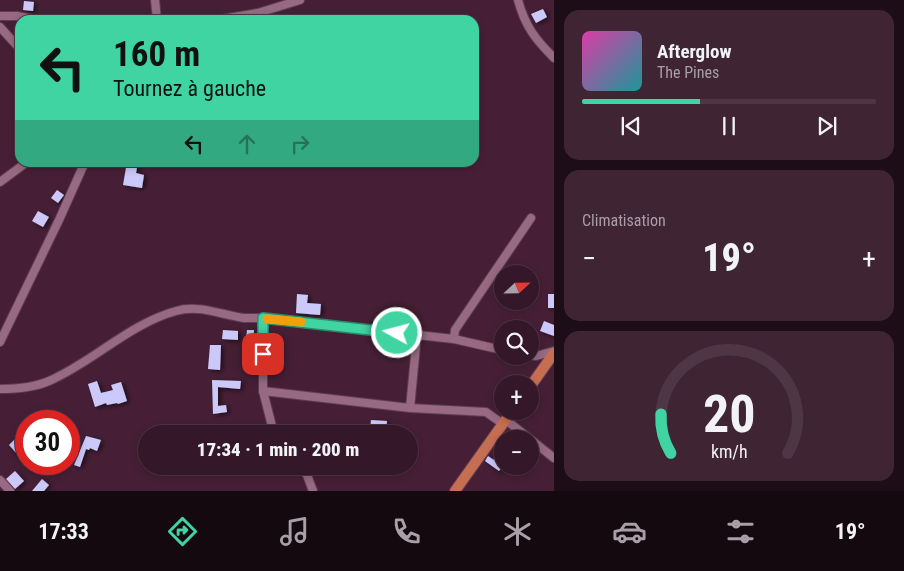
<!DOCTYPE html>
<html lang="fr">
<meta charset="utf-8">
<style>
body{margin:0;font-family:"Roboto Condensed",sans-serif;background:#3f2434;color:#f1f3f6;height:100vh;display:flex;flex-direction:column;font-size:19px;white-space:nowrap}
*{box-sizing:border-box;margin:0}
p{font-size:16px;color:#a99fa8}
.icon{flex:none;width:28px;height:28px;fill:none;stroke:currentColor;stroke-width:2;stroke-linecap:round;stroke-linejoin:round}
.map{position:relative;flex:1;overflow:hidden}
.side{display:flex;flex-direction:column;gap:10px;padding:10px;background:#1d0d16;width:350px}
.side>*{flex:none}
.banner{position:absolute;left:15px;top:15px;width:464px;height:152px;border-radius:15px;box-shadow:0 2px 8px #0003,0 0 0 1px #4e3645;background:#3fd4a2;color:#111;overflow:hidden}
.needle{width:32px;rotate:68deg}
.tools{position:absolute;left:494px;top:265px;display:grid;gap:10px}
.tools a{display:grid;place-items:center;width:45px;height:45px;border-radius:50%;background:#341728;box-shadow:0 2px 8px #0003,0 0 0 1px #4e3645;font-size:25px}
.speed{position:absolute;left:15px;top:410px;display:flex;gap:10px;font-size:25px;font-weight:700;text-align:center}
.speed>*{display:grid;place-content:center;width:65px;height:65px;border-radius:50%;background:#341728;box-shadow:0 2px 8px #0003,0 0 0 1px #4e3645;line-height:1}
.speed .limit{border:8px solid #d22;background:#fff;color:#111}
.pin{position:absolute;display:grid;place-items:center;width:42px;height:42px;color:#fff;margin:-21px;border-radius:10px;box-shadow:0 2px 8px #0006}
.me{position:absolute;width:55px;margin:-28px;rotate:277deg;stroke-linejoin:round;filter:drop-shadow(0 0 4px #0008)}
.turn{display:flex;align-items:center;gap:18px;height:105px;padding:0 15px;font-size:22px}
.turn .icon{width:65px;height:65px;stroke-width:2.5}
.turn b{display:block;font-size:35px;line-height:42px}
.lanes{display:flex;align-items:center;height:48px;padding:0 15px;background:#0003;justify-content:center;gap:25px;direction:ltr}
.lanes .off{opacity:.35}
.big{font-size:38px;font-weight:800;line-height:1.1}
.side .widget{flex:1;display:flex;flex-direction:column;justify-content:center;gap:8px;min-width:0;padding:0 18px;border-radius:15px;background:#3f2434}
.side .dial{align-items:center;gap:0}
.dial svg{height:130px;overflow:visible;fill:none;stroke:#4e3645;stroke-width:7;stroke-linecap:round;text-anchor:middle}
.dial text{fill:#f1f3f6;stroke:none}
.song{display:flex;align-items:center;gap:15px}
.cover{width:60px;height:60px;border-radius:8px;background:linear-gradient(135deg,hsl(320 70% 55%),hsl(180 70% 35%))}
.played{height:5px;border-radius:2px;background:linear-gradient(90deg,#3fd4a2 40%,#4e3645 40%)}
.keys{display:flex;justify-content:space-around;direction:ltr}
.heat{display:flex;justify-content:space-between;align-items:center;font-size:28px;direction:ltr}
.trip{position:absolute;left:138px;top:425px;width:280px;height:50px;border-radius:25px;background:#341728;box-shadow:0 2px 8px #0003,0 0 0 1px #4e3645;font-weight:800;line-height:50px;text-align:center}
.menu{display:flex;height:80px;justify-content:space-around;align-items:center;background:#150910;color:#a99fa8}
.menu .icon{width:35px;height:35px}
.menu .current{color:#3fd4a2}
.menu b{font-size:22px;color:#f1f3f6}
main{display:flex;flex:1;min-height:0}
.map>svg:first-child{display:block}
.building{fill:#cac9fa;filter:url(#shadow)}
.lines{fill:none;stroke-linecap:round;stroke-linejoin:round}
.minor-casing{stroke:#5f3d51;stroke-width:10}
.major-casing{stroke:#5f3d51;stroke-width:12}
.minor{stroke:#976982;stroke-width:8}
.major{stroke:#c66e51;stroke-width:10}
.route-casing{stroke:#298a69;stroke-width:12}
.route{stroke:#3fd4a2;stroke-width:9}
.slow{stroke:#f59e0b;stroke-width:9}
</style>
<main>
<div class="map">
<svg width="554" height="491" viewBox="0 0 554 491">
<defs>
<filter id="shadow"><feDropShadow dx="2.5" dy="1.5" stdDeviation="2.5" flood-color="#0009"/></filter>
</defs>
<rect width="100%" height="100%" fill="#461f36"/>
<!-- building -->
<g class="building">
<path d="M24,1L34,2L33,11L23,10Z"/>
<path d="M543,9L547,17L536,23L531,14Z"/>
<path d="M127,162H138L136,173L144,175L142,188L123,185Z"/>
<path d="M57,190L64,195L58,203L51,198Z"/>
<path d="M38,211L49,217L43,227L32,221Z"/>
<path d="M297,294L308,295L307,303L321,304L320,315L296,313Z"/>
<rect x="548" y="294" width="6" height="14"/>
<path d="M544,321L554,325V336L540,331Z"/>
<path d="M223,330L238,331V340L222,339Z"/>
<path d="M247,330H254L251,369L243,368Z"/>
<path d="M210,345H221L220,370L208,369Z"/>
<path d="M212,380L241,381L240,389L218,387V406L226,405L227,412L213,414Z"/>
<path d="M97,381L101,393L113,390L111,385L121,382L127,401L118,404L117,403L107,405L106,403L95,407L88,384Z"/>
<path d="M371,420L387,421L386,432L370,430Z"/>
<path d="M86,436L101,440L97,451L90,448L89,450L86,449L80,467L74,465Z"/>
<path d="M16,438L26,447L18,455L9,445Z"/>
<path d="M502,448V467L499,471L485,461L488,456L494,460Z"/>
<path d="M15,471L24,481L15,489L6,479Z"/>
<path d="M42,479L49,485L44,491H32Z"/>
</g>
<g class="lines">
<!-- minor casing -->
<g class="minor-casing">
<g id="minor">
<path d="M155,0L157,20"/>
<path d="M518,0C525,26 535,39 554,58"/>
<path d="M0,16H17L38,20"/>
<path d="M216,20L258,13L300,0"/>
<path d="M0,27L20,49"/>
<path d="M0,182L27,162"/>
<path d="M263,318V391L410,408L486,412L503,424"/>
<path d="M454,339L455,330L531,218"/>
<path d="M0,342L59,220L85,162"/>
<path d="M530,355L536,356L554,351"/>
<path d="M0,389C17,389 33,388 49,381C93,362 129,324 176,311C199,304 221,315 244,318C250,318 257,318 263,318L454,339L502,350"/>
<path d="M263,391L274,434"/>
<path d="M410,408L417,335"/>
<path d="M506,420L554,458"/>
<path d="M298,466L307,475L313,491"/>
<path d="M0,480L10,491"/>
</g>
</g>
<!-- major casing -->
<g class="major-casing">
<g id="major">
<path d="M530,387L554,353"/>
<path d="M455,491L512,411"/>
</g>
</g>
<!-- minor -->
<use href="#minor" class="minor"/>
<!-- major -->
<use href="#major" class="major"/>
</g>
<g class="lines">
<!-- route casing -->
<g class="route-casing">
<path id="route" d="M263,354V318L397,333"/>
</g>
<!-- route -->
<use href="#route" class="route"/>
<!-- slow -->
<path class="slow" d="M267,319L301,322"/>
</g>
</svg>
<div class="tools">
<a><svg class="needle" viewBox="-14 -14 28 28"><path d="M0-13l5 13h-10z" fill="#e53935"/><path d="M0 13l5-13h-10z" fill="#a99fa8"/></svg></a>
<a><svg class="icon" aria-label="search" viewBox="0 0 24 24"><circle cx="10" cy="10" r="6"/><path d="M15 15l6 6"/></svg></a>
<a>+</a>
<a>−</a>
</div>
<div class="speed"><div class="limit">30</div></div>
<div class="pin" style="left:263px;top:354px;background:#d93025"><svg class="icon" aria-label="arrive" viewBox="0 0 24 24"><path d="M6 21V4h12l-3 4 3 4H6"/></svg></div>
<svg class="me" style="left:397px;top:333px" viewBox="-20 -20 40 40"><circle r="17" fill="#3fd4a2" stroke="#fff" stroke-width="3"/><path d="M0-11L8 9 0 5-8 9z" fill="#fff"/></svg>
<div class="trip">17:34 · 1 min · 200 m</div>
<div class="banner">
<div class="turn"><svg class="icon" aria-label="left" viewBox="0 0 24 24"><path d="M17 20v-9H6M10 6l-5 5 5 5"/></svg><div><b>160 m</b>Tournez à gauche</div></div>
<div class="lanes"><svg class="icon" aria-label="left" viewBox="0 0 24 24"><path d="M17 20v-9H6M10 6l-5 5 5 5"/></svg><svg class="icon off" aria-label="ahead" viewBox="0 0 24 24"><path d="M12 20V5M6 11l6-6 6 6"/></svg><svg class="icon off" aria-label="right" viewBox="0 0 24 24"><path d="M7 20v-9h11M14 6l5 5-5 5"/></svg></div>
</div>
</div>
<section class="side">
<div class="widget">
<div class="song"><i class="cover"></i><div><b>Afterglow</b><p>The Pines</p></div></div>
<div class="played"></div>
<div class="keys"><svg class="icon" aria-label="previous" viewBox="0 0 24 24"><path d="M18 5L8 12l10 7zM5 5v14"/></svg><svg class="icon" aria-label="pause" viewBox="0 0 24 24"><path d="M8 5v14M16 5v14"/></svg><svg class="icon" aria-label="next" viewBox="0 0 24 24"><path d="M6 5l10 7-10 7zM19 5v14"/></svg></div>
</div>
<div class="widget"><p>Climatisation</p>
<div class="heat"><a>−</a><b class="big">19°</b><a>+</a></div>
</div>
<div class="widget dial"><svg viewBox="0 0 100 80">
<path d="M14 69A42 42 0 1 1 86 69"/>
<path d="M14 69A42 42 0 0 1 8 45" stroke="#3fd4a2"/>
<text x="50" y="56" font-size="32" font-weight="700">20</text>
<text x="50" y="72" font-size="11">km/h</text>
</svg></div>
</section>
</main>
<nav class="menu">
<b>17:33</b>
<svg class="icon current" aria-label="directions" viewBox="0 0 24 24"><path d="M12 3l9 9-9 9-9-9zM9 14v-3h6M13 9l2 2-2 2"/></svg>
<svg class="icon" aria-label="music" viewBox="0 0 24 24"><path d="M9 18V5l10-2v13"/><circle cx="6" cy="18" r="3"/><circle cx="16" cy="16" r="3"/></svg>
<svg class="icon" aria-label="phone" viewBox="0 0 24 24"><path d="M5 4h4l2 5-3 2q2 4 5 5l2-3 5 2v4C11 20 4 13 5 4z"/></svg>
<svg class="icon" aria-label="climate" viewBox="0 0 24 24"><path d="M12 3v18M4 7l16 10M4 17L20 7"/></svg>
<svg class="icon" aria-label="car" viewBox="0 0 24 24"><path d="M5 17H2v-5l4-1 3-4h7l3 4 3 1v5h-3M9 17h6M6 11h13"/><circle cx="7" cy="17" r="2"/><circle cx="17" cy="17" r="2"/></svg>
<svg class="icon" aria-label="filters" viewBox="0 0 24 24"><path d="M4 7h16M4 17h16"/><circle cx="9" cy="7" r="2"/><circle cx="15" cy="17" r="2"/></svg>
<b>19°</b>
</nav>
